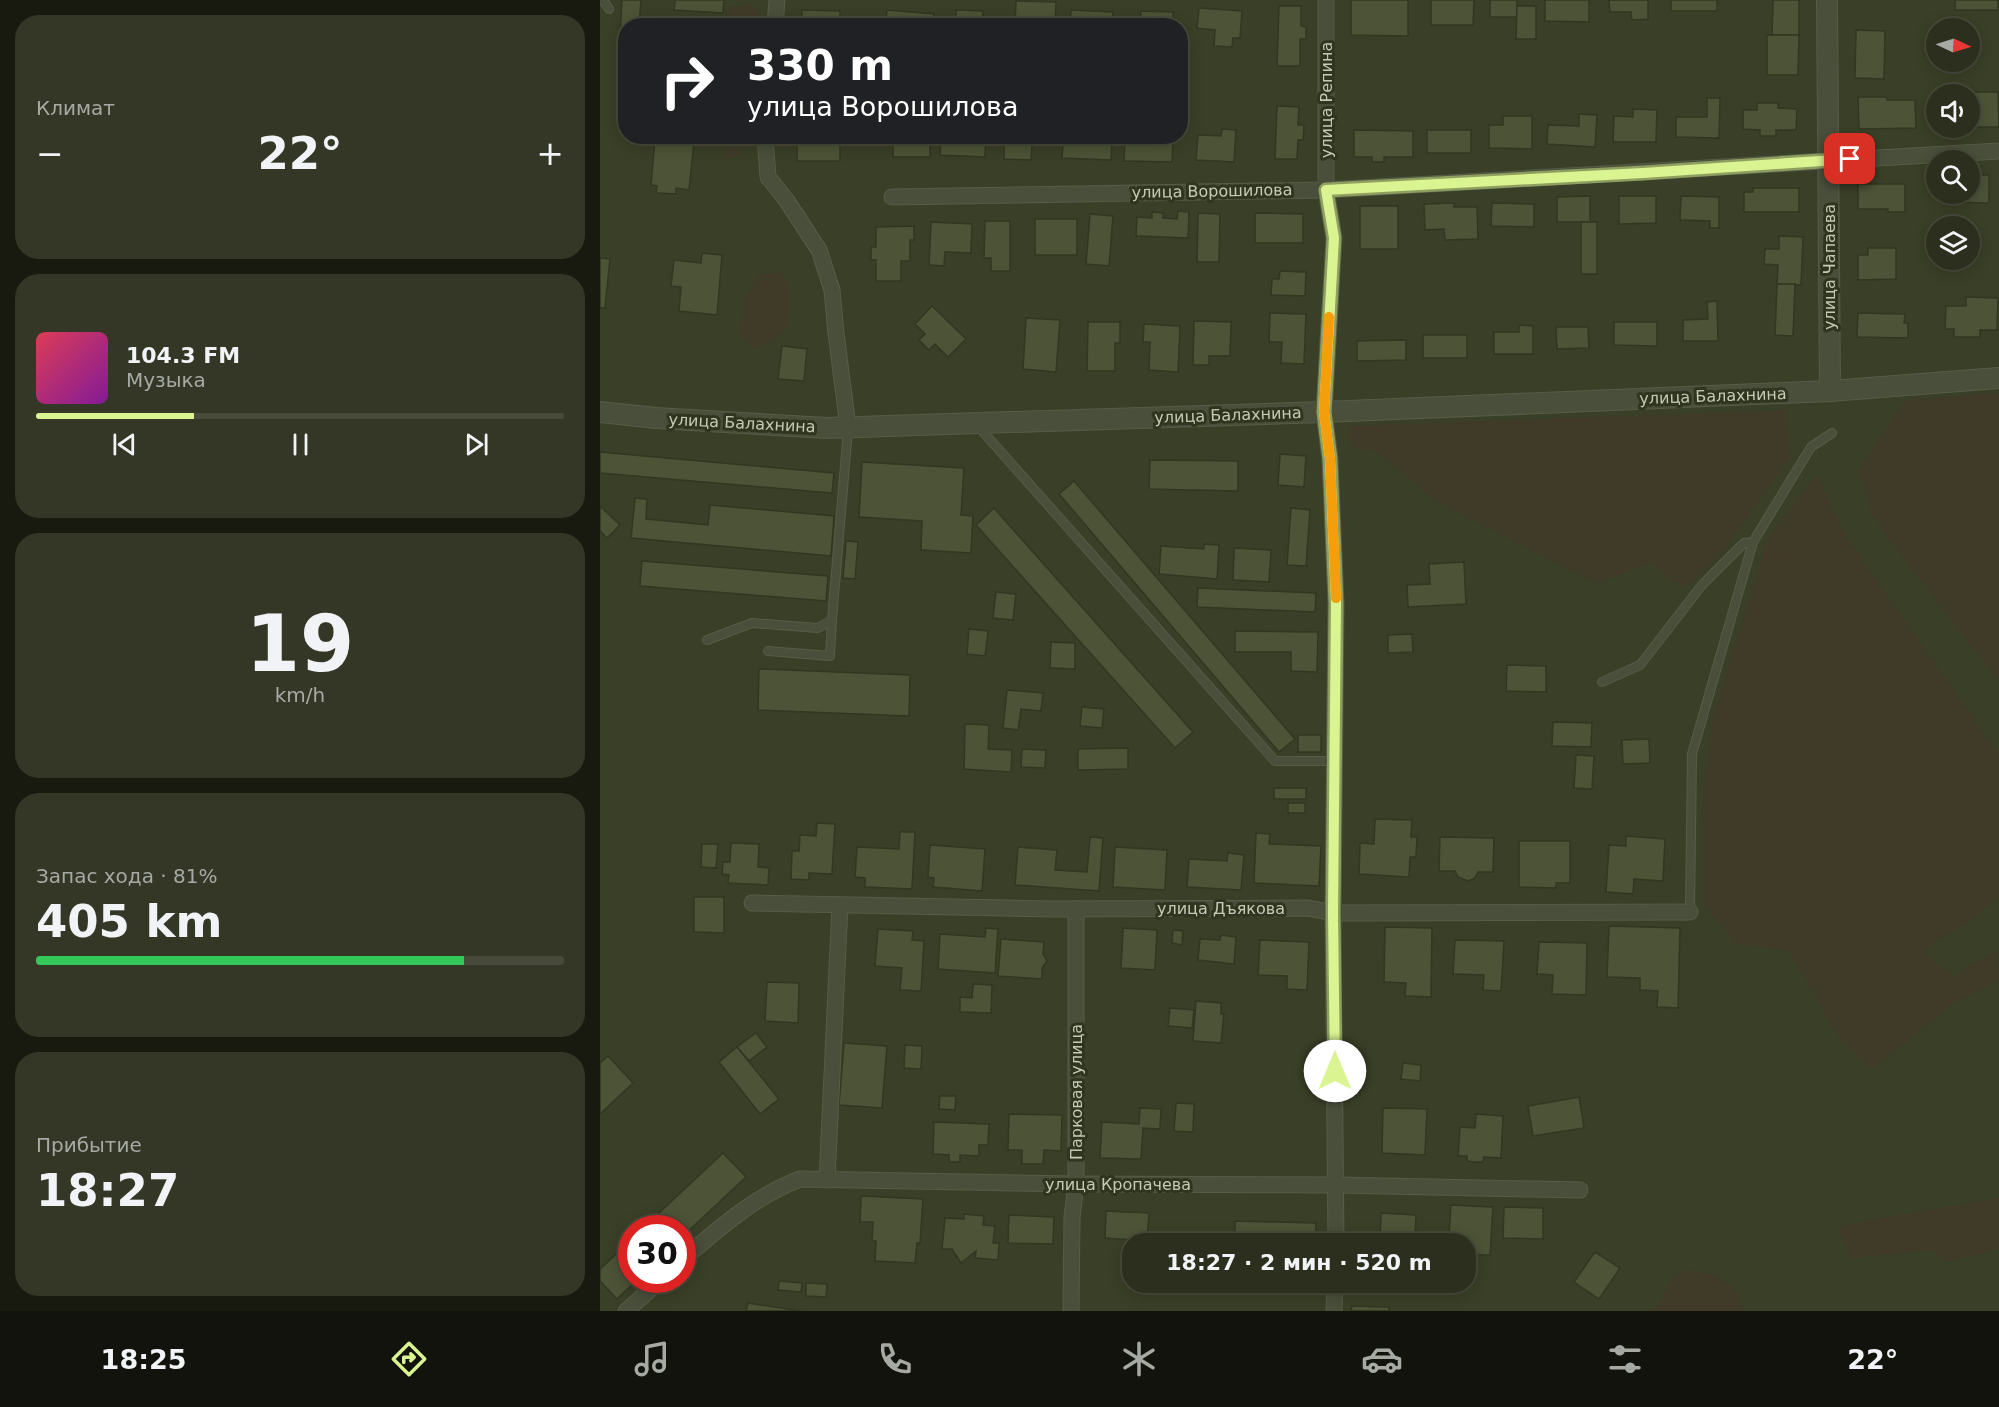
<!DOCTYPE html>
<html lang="ru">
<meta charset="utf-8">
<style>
body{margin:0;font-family:"DejaVu Sans",sans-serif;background:#343726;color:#f1f3f6;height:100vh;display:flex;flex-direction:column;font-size:22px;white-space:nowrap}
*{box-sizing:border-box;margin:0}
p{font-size:20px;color:#a6a9a4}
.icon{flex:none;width:33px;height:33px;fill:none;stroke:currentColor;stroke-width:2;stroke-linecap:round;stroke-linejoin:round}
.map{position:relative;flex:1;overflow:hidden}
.panel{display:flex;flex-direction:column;gap:15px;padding:15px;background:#181a10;width:600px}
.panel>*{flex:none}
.top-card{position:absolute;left:18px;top:18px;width:570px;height:126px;border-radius:24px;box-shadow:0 3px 15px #0003,0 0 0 2px #484a3b;background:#202124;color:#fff;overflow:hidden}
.needle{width:39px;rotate:94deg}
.tools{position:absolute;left:1326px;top:18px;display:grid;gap:12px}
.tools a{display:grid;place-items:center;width:54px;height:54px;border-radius:50%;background:#2c2f1d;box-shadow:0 3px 15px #0003,0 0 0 2px #484a3b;font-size:30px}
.speed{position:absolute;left:18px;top:1215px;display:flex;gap:12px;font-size:30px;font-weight:700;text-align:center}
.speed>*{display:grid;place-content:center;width:78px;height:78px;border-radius:50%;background:#2c2f1d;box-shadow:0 3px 15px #0003,0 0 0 2px #484a3b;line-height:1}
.speed .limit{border:9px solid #d22;background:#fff;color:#111}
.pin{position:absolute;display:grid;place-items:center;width:51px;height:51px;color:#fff;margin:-26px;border-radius:12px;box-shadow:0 3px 9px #0006}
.me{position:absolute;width:66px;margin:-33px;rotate:0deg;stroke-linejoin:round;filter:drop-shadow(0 0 4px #0008)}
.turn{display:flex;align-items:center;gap:21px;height:126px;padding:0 30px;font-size:27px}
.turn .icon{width:78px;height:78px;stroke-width:2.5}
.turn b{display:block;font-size:42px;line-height:51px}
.big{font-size:45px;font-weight:700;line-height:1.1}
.panel .card{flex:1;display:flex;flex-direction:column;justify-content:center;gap:9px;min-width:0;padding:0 21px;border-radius:24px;background:#343726}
.panel .dial{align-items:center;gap:0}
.dial b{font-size:78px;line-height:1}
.song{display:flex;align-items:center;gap:18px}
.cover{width:72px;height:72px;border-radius:9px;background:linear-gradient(135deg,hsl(350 70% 55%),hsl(290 70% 35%))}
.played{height:6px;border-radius:3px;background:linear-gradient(90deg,#daf492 30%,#484a3b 30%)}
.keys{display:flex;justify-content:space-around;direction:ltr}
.heat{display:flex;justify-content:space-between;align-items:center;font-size:33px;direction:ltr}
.charge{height:9px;border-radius:4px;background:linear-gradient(90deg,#34c759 81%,#484a3b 0)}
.trip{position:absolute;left:522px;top:1233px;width:354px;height:60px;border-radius:24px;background:#2c2f1d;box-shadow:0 3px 15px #0003,0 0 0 2px #484a3b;font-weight:700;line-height:60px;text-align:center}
.tab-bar{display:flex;height:96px;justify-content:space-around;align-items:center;background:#12130c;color:#a6a9a4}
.tab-bar .icon{width:42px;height:42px}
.tab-bar .on{color:#daf492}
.tab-bar b{font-size:27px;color:#f1f3f6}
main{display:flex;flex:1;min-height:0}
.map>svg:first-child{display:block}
.green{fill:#403b29}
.building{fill:#4c5336;stroke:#323721;stroke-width:1.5}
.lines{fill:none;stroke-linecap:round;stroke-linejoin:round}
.service-casing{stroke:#575c47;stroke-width:10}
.minor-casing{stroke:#575c47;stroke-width:17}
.tertiary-casing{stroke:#575c47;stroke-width:22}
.service{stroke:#4a4f3b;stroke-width:8}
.minor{stroke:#4a4f3b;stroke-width:15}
.tertiary{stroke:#4a4f3b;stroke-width:20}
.route-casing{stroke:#8e9f5f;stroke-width:15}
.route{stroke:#daf492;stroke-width:10}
.slow{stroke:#f59e0b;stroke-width:10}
.labels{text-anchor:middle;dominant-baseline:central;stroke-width:6;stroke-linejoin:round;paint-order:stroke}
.street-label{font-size:16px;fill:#c5cab7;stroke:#30351f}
</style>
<main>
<section class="panel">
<div class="card"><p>Климат</p>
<div class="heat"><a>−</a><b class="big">22°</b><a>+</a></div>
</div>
<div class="card">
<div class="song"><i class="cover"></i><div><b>104.3 FM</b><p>Музыка</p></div></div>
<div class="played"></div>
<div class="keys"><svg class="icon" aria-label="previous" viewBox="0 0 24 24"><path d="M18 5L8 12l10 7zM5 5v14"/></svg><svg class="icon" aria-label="pause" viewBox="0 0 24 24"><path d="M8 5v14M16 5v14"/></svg><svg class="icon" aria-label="next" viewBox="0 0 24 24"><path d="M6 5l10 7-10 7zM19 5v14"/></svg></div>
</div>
<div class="card dial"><b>19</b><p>km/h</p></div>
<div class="card"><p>Запас хода · 81%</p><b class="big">405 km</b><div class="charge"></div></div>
<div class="card"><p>Прибытие</p><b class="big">18:27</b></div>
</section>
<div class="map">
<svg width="1399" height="1311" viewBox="0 0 1399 1311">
<rect width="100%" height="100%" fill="#3a3f27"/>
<!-- green -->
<g class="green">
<path d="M150,4L159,16L158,25H128V8Z"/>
<path d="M125,137H142L140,155L125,159Z"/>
<path d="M182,272L189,289L187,327L173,341L156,348L139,338L144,301L157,275Z"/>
<path d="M1399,393V681L1293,545L1271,514L1259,470L1306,400Z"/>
<path d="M1186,410L1190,458L1122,553L1088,586L1069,580L1052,561L997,584L837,502L776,451L750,447L749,426Z"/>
<path d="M1217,475L1246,536L1399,754V897L1376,917L1322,951L1353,976L1398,950L1399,979L1349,1007L1271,1070L1239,1038L1189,950L1137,944L1104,904L1102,814L1111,723L1168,538Z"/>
<path d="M1399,1198V1249L1345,1262L1334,1250L1251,1258L1238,1226Z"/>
<path d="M1085,1269L1116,1275L1138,1292L1142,1311H1051L1061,1301L1072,1278Z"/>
</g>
<!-- building -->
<g class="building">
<path d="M22,0H41L39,26H26V53H19Z"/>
<path d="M75,0H124L123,13L74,10Z"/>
<path d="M751,0H808V36L751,35Z"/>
<path d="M831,0H874L873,25H831Z"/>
<rect x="890" y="0" width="27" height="17"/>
<path d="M945,0H989V22L945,21Z"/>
<path d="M1009,0H1048V19L1032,20L1031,12H1010Z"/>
<rect x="1071" y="0" width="46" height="11"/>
<path d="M1173,0H1199V35H1172Z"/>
<rect x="1355" y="0" width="43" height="10"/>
<path d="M416,1L456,2L455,26H415Z"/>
<path d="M679,6H701V26L706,27V39H700V66H677Z"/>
<path d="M917,6H936V39H916Z"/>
<path d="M599,8L642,11L640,38H633L632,47L614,46L615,30L597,28Z"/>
<path d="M202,10L240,11V26H202Z"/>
<path d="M287,10L334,14L333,26H285Z"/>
<path d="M356,10L383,11L382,26H356Z"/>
<path d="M471,10L513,12L512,26H470Z"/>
<path d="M541,11L573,12V26H540Z"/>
<path d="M1256,30L1285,31L1284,79L1255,78Z"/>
<path d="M1167,35H1199L1198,75H1167Z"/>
<path d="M1348,92H1398L1399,127H1370V94H1348Z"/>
<path d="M1258,97H1287V100H1315L1316,128L1259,129Z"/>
<path d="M1107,98H1120L1119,138L1076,137V117H1107Z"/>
<path d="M1157,103H1178V108L1197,109L1196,130H1176V136H1160V130L1143,129V110H1157Z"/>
<path d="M677,106L699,107L698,125H704L703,140H698L697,159H675Z"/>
<path d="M1033,109L1057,110L1056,142H1013L1014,116L1033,117Z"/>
<path d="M979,114L997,115L995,147L947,144L948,125L979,126Z"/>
<path d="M903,116H932V149L889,148V125H903Z"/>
<path d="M622,129L636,130L634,162L596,160L598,135L621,136Z"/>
<path d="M754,130L813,131V157H784V162H772V157H754Z"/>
<rect x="827" y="130" width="44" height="23"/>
<path d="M293,136H335V145H330V157H293Z"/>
<path d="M366,136H386L385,157L340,155L341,139L366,140Z"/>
<path d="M492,136H508V139L512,140L511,160L462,158L463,143H481V138L492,139Z"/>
<path d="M553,136H567V140H573L572,162L524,161L525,139L552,140Z"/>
<rect x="197" y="138" width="43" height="23"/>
<path d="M55,139L94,142L89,190L76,188V194L56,193L57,186L51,185Z"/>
<path d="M404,144H432L431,160L404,159Z"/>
<path d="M1370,175H1389V203L1340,202V194H1370Z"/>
<path d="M1258,184H1305V212H1288V209H1258Z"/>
<path d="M1153,188H1199V212H1144V192H1153Z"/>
<path d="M990,196V222H957V197Z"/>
<path d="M1019,196H1056V223L1019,224Z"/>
<path d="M1081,196L1119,197V228H1110V221L1080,220Z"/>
<path d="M854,203V207H877L878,239L845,240L844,229L825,230L824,204Z"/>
<path d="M892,203L934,204V227L891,226Z"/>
<rect x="760" y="206" width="38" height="43"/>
<path d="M578,211L589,212L588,238L536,236L537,217L552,218V212L563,213V218L577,219Z"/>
<path d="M598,213L620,214L619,262H597Z"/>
<path d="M655,213L703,214V243H655Z"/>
<path d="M490,214L513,216L509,266L486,264Z"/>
<rect x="435" y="219" width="42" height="36"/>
<path d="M385,221H410V271H391V258H384Z"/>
<path d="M331,222L372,224L371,253L345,252L344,266L329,265Z"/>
<rect x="981" y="222" width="16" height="52"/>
<path d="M314,226V240H310V261H301V281H276V260H271V247H276V227Z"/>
<path d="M1179,236L1203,237L1201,285L1177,284L1178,265L1164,264L1165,249H1179Z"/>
<path d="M1268,248H1296V279L1258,280V255H1268Z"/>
<path d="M102,253L122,255L117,315L79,311L81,287L71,286L74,260L101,263Z"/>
<path d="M0,258L10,259L5,308H0Z"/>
<path d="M680,271L706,272L705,296L671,295L672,279H679Z"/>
<path d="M1177,284H1195L1193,336L1175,335Z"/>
<path d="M1366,297L1398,298L1397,330H1380V337H1354V329H1345L1346,306H1366Z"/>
<path d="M1117,301L1118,341H1083V320L1108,319L1107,302Z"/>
<path d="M332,306L366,339L348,357L335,344L329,350L319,340L325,334L315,324Z"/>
<path d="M670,313L706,314L704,364L681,363L682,342H669Z"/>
<path d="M1258,313L1305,314L1304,323H1308V338L1257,337Z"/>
<path d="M426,318L460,320L456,372L423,369Z"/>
<path d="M594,321L631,322L630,356H609V365H593Z"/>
<path d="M488,322H520V343H515V371H487Z"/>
<path d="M1014,322H1057V346L1014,345Z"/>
<path d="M544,324L580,326L578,372L549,370L550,342H543Z"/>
<path d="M919,325L933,326V354H894V332H919Z"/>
<path d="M956,327H988L989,348L957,349Z"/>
<rect x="823" y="335" width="44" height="23"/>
<path d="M806,340V360L757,361V341Z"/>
<path d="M182,346L207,349L204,381L178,379Z"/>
<path d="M0,452L234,473L232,493L0,473Z"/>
<path d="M680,454L706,456L704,487L678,485Z"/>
<path d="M550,460L638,461V491L549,489Z"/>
<path d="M262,462L364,468L361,515L373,516L371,553L321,550L322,521L259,517Z"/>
<path d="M474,481L695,739L679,752L459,494Z"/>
<path d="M35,498L47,499L46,519L108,525L110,505L234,516L231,556L31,538Z"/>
<path d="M0,506L20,525L7,538L0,531Z"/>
<path d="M394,508L593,732L575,748L376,525Z"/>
<path d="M691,508L710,510L706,566L687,565Z"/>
<path d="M246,541L258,542L255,579L243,578Z"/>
<path d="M604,544L619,545L617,579L559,574L561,546L604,549Z"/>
<path d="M634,548L671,550L669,582L633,580Z"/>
<path d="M42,561L228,576L226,601L40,586Z"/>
<path d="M864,562L866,604L808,607L807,585L830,584L829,564Z"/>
<path d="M598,588L716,593L715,612L597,607Z"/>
<path d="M396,592L416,594L413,620L393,618Z"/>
<path d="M369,629L388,631L385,656L367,654Z"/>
<path d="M635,631L718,632L717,672L691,671V652H635Z"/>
<path d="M812,634L813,652L788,653V635Z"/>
<path d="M451,642L475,643V669L450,668Z"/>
<path d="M907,665L946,666V692L906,691Z"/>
<path d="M159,669L310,675L309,716L158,710Z"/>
<path d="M407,690L443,693L441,711L421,709L418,730L403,728Z"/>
<path d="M482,707L504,709L502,728L480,726Z"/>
<path d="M953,722L992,723L991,747L952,746Z"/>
<path d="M365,724L389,725L388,749L412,750L411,772L364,769Z"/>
<rect x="698" y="735" width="23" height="17"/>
<path d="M1049,739L1050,763L1023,764L1022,740Z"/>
<path d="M528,748V769L478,770V749Z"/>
<path d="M422,749L446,750L445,768L421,767Z"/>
<path d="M976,755L994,756L992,789L974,788Z"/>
<rect x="674" y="788" width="32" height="11"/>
<rect x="688" y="803" width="17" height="10"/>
<path d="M775,819L812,820L811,837H817L816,857H810L809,877L759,874L760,843L774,844Z"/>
<path d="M217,823L235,824L232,874L209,873V880L191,879L192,851H199L200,835L216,836Z"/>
<path d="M300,832H315L312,889L265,887V878L255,877L257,847L299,849Z"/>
<path d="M656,833L670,834L669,844L721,846L719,886L654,883Z"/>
<path d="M1026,836L1065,839L1063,881L1034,879L1033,894L1006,892L1009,845L1026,846Z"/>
<path d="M490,837L503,838L499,891L415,885L418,847L457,850L455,870L487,872Z"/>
<path d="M840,837L894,838L893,872H878L875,878L868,881L858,877L855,871H839Z"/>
<path d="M919,841H970V883H956V888L919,887Z"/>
<path d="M131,843L159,844L158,867L169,868L168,885L128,883L129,875L122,874L123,862H130Z"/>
<path d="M102,844H118L116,868L101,867Z"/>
<path d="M330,845L385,849L382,891L333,887L334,878L328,877Z"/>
<path d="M515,847L567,850L565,890L513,887Z"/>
<path d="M628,853L644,855L641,890L587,887L589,859L627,861Z"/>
<path d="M94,897H124V933L94,932Z"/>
<path d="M1009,926L1080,928L1078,1008L1057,1007L1058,991L1040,990V978L1007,977Z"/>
<path d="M785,927L832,928L831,997L805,996L806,983L784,982Z"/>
<path d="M386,928L398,929L395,973L338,969L340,934L385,937Z"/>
<path d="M523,928L557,930L555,970L521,968Z"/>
<path d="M278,929L313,931L312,940L324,941L321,991L300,990L302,968L275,966Z"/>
<path d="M573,930L583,931L582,945L572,943Z"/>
<path d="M621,935L636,937L634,964L598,960L600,939L620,940Z"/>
<path d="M401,939L444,942L443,954L447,961L442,968V979L398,976Z"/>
<path d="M660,940L709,942L707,990L687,989V976L658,975Z"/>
<path d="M855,940L904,941L901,991L883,990L884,975L853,974Z"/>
<path d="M939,942L987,943L986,995L952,994L953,975L937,974Z"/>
<path d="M167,982L199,983L198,1023L165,1021Z"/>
<path d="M373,984L392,985L391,1013L360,1012V997L372,998Z"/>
<path d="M596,1001L621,1003V1014H624L621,1043L593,1041Z"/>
<path d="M570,1008L594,1010L592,1028L568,1026Z"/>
<path d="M156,1033L167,1047L149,1061L137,1047Z"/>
<path d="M244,1043L287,1046L282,1108L239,1105Z"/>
<path d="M305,1045L322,1046L321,1069L304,1068Z"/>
<path d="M137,1047L179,1099L160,1114L119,1062Z"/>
<path d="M8,1056L33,1083L0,1114V1063Z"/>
<path d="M803,1063L821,1065L820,1081L801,1079Z"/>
<path d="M340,1096H356L355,1110L339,1109Z"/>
<path d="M979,1097L984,1128L933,1136L928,1106Z"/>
<path d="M576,1103L594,1104L593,1132L574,1131Z"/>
<path d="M540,1108L561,1109L560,1129L543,1128L541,1159L500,1158L502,1122L539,1124Z"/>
<path d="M783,1108L827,1109L825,1155L782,1153Z"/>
<path d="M409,1114L462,1115L461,1151L444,1150L443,1164H422V1150H408Z"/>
<path d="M876,1114L903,1116L901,1158L884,1157L883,1162H873L867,1161V1156H858L860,1127L875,1128Z"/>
<path d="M334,1122L389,1124L388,1145H379V1156L360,1155V1162H349V1155L333,1154Z"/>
<path d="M123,1153L146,1177L82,1237V1228H43Z"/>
<path d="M261,1196L323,1199L320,1243H317L315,1263L275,1261L276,1241H272L273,1222H260Z"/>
<path d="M851,1205L893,1207L890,1255L866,1254V1244H855L856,1235H849Z"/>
<path d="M904,1207L943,1208V1239L903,1238Z"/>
<path d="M506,1211L549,1213L547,1241L505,1238Z"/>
<path d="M781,1213L816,1215L815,1239L828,1240V1244L780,1242Z"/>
<path d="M364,1214L384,1216L383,1225L395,1226L393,1243H399L398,1260L375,1258L376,1251L361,1263L352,1249H342L345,1218L364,1219Z"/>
<path d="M409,1215L454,1217L453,1244L408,1243Z"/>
<path d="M635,1221L716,1223L715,1244H635Z"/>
<path d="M32,1240V1280H37L17,1299L0,1281V1269Z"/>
<path d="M995,1252L1020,1268L999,1299L974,1282Z"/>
<path d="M179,1281L202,1283L201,1292L178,1290Z"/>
<path d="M664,1282L659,1287L649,1291L639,1287L635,1282Z"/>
<path d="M687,1282H713L709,1288L702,1292L693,1290Z"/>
<path d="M206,1283L227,1284L226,1297L206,1296Z"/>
<path d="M148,1303L201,1311H146Z"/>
<path d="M752,1306L789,1307V1311H751Z"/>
</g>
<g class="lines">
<!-- service casing -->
<g class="service-casing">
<g id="service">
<path d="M3,0L9,9"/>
<path d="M377,425L675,761H735"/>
<path d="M107,640L152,623L218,628L232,620L248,429"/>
<path d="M168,651L230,656L232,620"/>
<path d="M1002,682L1040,665L1102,585L1144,543L1153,542"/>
<path d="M1090,912L1092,754L1153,542L1211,447L1232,433"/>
</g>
</g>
<!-- minor casing -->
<g class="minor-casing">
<g id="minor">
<path d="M726,0V190L734,238L724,412L730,459L736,603L733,913L736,1244"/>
<path d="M175,26L177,0"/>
<path d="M165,136L168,177L187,201L219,250L232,290L236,333L248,427"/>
<path d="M292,197L726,190L1399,151"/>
<path d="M152,903L450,909L708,908L733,913L1090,912"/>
<path d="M227,1180L240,905"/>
<path d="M82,1260C118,1229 155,1196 200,1179L476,1184L737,1185L980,1190"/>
<path d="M26,1311L61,1280"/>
<path d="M471,1311L472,1217L476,1184V909"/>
<path d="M734,1311L735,1282"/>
</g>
</g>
<!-- tertiary casing -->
<g class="tertiary-casing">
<g id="tertiary">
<path d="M1227,0L1230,391"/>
<path d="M0,412L56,418L227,428L724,412L1230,391L1399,378"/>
</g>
</g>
<!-- service -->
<use href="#service" class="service"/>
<!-- minor -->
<use href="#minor" class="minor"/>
<!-- tertiary -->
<use href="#tertiary" class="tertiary"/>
</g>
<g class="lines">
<!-- route casing -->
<g class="route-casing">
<path id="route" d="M735,1071L733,913L736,603L730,459L724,412L734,238L726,190L1043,173L1250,159"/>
</g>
<!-- route -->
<use href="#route" class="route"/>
<!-- slow -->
<path class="slow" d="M729,317L724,412L730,459L736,598"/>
</g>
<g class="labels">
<!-- street labels -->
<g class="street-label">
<text transform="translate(726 100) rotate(-90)">улица Репина</text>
<text transform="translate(612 191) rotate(-1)">улица Ворошилова</text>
<text transform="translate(1229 267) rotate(-90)">улица Чапаева</text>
<text transform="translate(1113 396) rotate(-2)">улица Балахнина</text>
<text transform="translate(628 415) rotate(-2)">улица Балахнина</text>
<text transform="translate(142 423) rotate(3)">улица Балахнина</text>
<text x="621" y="908">улица Дъякова</text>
<text transform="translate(476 1092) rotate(-90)">Парковая улица</text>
<text x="518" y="1184">улица Кропачева</text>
</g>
</g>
</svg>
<div class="tools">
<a><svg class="needle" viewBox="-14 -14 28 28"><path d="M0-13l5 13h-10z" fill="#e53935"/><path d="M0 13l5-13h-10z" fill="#a6a9a4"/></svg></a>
<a><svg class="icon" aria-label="sound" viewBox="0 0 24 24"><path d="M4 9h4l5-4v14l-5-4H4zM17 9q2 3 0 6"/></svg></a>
<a><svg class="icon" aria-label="search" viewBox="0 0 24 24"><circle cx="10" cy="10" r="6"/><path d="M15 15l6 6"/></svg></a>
<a><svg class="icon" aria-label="layers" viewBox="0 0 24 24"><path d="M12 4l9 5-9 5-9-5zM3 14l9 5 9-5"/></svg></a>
</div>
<div class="speed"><div class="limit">30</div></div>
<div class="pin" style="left:1250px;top:159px;background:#d93025"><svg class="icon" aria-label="arrive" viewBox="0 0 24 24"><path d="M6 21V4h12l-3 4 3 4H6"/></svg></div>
<svg class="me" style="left:735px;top:1071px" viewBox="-20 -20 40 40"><circle r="19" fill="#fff"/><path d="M0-13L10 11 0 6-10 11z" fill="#daf492"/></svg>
<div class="trip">18:27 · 2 мин · 520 m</div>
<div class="top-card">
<div class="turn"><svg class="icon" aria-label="right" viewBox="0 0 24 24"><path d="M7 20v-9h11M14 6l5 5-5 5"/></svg><div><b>330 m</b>улица Ворошилова</div></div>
</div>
</div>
</main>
<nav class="tab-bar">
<b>18:25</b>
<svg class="icon on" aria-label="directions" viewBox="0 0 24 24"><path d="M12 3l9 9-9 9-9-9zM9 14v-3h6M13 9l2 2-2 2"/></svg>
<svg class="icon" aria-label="music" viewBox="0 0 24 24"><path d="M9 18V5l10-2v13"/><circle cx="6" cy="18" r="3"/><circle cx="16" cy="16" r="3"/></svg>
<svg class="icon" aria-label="phone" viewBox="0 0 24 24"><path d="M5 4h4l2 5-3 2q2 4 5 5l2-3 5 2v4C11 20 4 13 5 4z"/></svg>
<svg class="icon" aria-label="climate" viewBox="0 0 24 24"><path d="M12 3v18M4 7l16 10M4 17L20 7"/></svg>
<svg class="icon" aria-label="car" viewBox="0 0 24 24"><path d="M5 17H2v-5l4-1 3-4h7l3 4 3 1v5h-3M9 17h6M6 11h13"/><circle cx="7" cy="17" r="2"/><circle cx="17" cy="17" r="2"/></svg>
<svg class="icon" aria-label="filters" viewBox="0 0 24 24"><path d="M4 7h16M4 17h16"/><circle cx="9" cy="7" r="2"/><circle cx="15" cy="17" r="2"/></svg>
<b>22°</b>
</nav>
